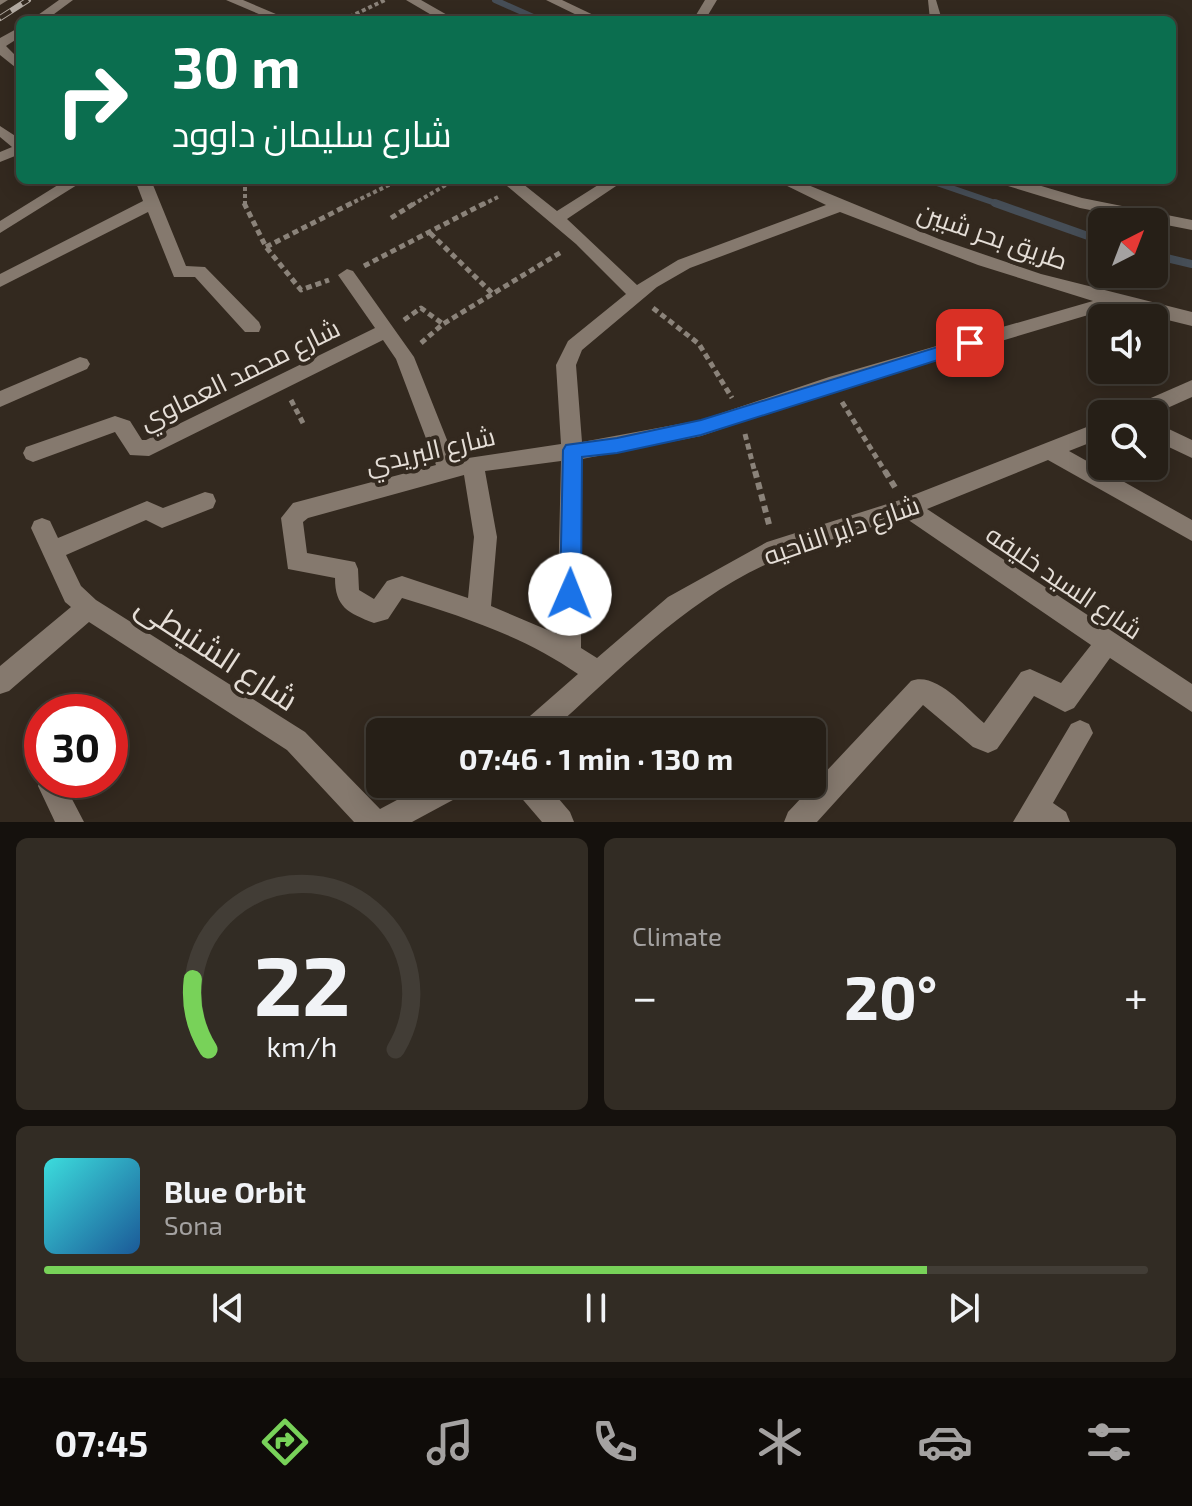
<!DOCTYPE html>
<meta charset="utf-8">
<style>
body{margin:0;font-family:"Exo 2",Cairo,sans-serif;background:#322c24;color:#f1f3f6;height:100vh;display:flex;flex-direction:column;font-size:30px;white-space:nowrap}
*{box-sizing:border-box;margin:0}
p{font-size:26px;color:#a4a2a1}
.icon{flex:none;width:44px;height:44px;fill:none;stroke:currentColor;stroke-width:2;stroke-linecap:round;stroke-linejoin:round}
.map{position:relative;height:822px;overflow:hidden}
.drawer{display:flex;flex-direction:column;gap:16px;padding:16px;background:#15110d;flex:1}
.drawer>*{flex:none}
.hud{position:absolute;left:16px;top:16px;width:1160px;height:168px;border-radius:12px;box-shadow:0 4px 20px #0003,0 0 0 2px #423d36;background:#0b6e4f;color:#fff;overflow:hidden}
.needle{width:52px;rotate:42deg}
.controls{position:absolute;left:1088px;top:208px;display:grid;gap:16px}
.controls a{display:grid;place-items:center;width:80px;height:80px;border-radius:12px;background:#261f17;box-shadow:0 4px 20px #0003,0 0 0 2px #423d36;font-size:40px}
.speed{position:absolute;left:24px;top:694px;display:flex;gap:16px;font-size:40px;font-weight:700;text-align:center}
.speed>*{display:grid;place-content:center;width:104px;height:104px;border-radius:50%;background:#261f17;box-shadow:0 4px 20px #0003,0 0 0 2px #423d36;line-height:1}
.speed .limit{border:12px solid #d22;background:#fff;color:#111}
.pin{position:absolute;display:grid;place-items:center;width:68px;height:68px;color:#fff;margin:-34px;border-radius:16px;box-shadow:0 4px 12px #0006}
.me{position:absolute;width:88px;margin:-44px;rotate:1deg;stroke-linejoin:round;filter:drop-shadow(0 0 6px #0008)}
.turn{display:flex;align-items:center;gap:28px;height:168px;padding:0 24px;font-size:36px}
.turn .icon{width:104px;height:104px;stroke-width:2.5}
.turn b{display:block;font-size:56px;line-height:68px}
.big{font-size:60px;font-weight:700;line-height:1.1}
.drawer .widget{flex:1;display:flex;flex-direction:column;justify-content:center;gap:12px;min-width:0;padding:0 28px;border-radius:12px;background:#322c24}
.drawer .dial{align-items:center;gap:0}
.dial svg{height:208px;overflow:visible;fill:none;stroke:#423d36;stroke-width:7;stroke-linecap:round;text-anchor:middle}
.dial text{fill:#f1f3f6;stroke:none}
.song{display:flex;align-items:center;gap:24px}
.cover{width:96px;height:96px;border-radius:12px;background:linear-gradient(135deg,hsl(180 70% 55%),hsl(210 70% 35%))}
.played{height:8px;border-radius:4px;background:linear-gradient(90deg,#78d259 80%,#423d36 80%)}
.keys{display:flex;justify-content:space-around;direction:ltr}
.heat{display:flex;justify-content:space-between;align-items:center;font-size:44px;direction:ltr}
.drawer .tiles{flex:1;display:grid;gap:16px;grid-template-columns:1fr 1fr}
.widget:last-child{grid-column:span 2}
.trip{position:absolute;left:366px;top:718px;width:460px;height:80px;border-radius:12px;background:#261f17;box-shadow:0 4px 20px #0003,0 0 0 2px #423d36;font-weight:700;line-height:80px;text-align:center}
.dock{display:flex;height:128px;justify-content:space-around;align-items:center;background:#0f0c09;color:#a4a2a1}
.dock .icon{width:56px;height:56px}
.dock .active{color:#78d259}
.dock b{font-size:36px;color:#f1f3f6}
.map>svg:first-child{display:block}
.lines{fill:none;stroke-linecap:round;stroke-linejoin:round}
.stream-far1{stroke:#464e57;stroke-width:6}
.stream{stroke:#464e57;stroke-width:8}
.path-far2{stroke:#8b837a;stroke-width:4;stroke-dasharray:4 3;stroke-linecap:butt}
.path-far1{stroke:#8b837a;stroke-width:5;stroke-dasharray:6 4;stroke-linecap:butt}
.path{stroke:#8b837a;stroke-width:6;stroke-dasharray:7 5;stroke-linecap:butt}
.minor{fill:#85796e;fill-rule:evenodd}
.rail-casing{stroke:#b2aaa2;stroke-width:6}
.rail{stroke:#33291f;stroke-width:4;stroke-dasharray:13;stroke-linecap:butt}
.route{fill:#1a73e8;stroke:#114b97;stroke-width:2}
.labels{text-anchor:middle;dominant-baseline:central;stroke-width:8;stroke-linejoin:round;paint-order:stroke}
.street-label{font-size:26px;fill:#e5ded7;stroke:#33291f}
.near-street-label{font-size:32px;fill:#e5ded7;stroke:#33291f}
</style>
<div class="map">
<svg width="1192" height="822" viewBox="0 0 1192 822">
<rect width="100%" height="100%" fill="#33291f"/>
<g class="lines">
<!-- stream-far1 -->
<g class="stream-far1">
<path d="M495,0L540,20"/>
<path d="M928,180L1001,205"/>
</g>
<!-- stream -->
<g class="stream">
<path d="M995,203L1102,241"/>
<path d="M1154,255L1192,264"/>
</g>
<!-- path-far2 -->
<g class="path-far2">
<path d="M343,20L385,0"/>
<path d="M245,205V180"/>
<path d="M348,205L399,180"/>
<path d="M412,205L454,180"/>
<path d="M482,205L498,197"/>
</g>
<!-- path-far1 -->
<g class="path-far1">
<path d="M244,203L266,247L301,290L329,280"/>
<path d="M391,218L415,203"/>
<path d="M430,233L493,294"/>
<path d="M266,247L352,203"/>
<path d="M364,266L485,203"/>
<path d="M653,308L699,344L732,398"/>
<path d="M404,320L421,308L443,324"/>
<path d="M421,343L443,324L563,251"/>
<path d="M291,400L304,425"/>
<path d="M842,402L886,473"/>
<path d="M745,434L755,473"/>
</g>
<!-- path -->
<g class="path">
<path d="M755,471L770,528"/>
<path d="M885,471L896,489"/>
</g>
<!-- minor -->
<g class="minor">
<path d="M0,0H8L0,5Z"/>
<path d="M59,0H73L46,20H31Z"/>
<path d="M226,0H243L290,20H273Z"/>
<path d="M406,0H421L456,20H440Z"/>
<path d="M546,0H562L604,20H587Z"/>
<path d="M705,0H717L705,20H693Z"/>
<path d="M928,0H936L942,20H930Z"/>
<path d="M20,27V37L6,46L20,60V71L0,55V38Z"/>
<path d="M0,126L20,139V154L0,162V152L12,147L0,137Z"/>
<path d="M66,180H85L0,233V221Z"/>
<path d="M135,180H151L186,266L205,267L259,322L261,327L259,332H245L195,277H174L148,212L0,287V274L143,201Z"/>
<path d="M500,180H518L557,211L606,180H625L567,219L637,285L678,260L826,205L775,180H796L939,239L1041,274L1192,312V326L1115,307L833,391L701,436L582,459L581,648L597,658L668,597L767,542L903,499L1102,421V438L1069,451L1192,520V541L1048,460L927,509L1192,684V712L1110,658L1074,708L1065,712L1034,696L997,749L988,753L973,747L923,705L817,822H784L788,812L911,681C936,671 966,708 984,723L1021,672L1030,669L1061,683L1091,645L904,517C864,530 822,541 783,557C692,593 622,668 550,732H518L522,723L578,674C525,637 464,617 402,598L388,619L374,623C348,613 335,607 335,578L288,569L281,518L293,503L436,465L396,359L383,340L149,456L130,455L115,432L33,462L26,459L23,453L26,447L115,416L130,421L142,440H146L375,328L338,275L347,269L353,271L414,357L455,460L561,444L556,365L568,341L626,294L576,244ZM840,212L978,265L1093,301L829,377L701,420L582,442L576,365L582,350L657,287L690,268ZM561,461L557,634L491,606L497,537L485,471ZM464,475L474,537L468,598L402,576L387,581L374,599L359,590L358,569L355,562L307,553L303,522L308,518Z"/>
<path d="M996,180H1021L1082,198L1192,220V230L1080,208L998,183Z"/>
<path d="M80,357L87,359L90,364L87,369L0,407V391Z"/>
<path d="M1192,380V397L1154,414H1125L1128,408Z"/>
<path d="M1154,422L1192,440V458L1154,440Z"/>
<path d="M205,492L213,494L216,501L213,508L162,528L146,520L66,555L81,586L96,600L305,732L380,809L427,784H467L464,794L412,822H354L287,750L89,622L9,691L0,694V666L71,607L65,602L31,528L34,521L42,518L50,521L58,538L147,501L163,508Z"/>
<path d="M1080,720L1089,724L1093,733L1053,803L1066,812L1070,822H1013L1071,724Z"/>
<path d="M41,776L42,780H62L84,822H55L38,786Z"/>
<path d="M515,784H546L570,812L574,822H542L518,794Z"/>
</g>
<!-- rail casing -->
<g class="rail-casing">
<path id="rail" d="M0,18L28,0"/>
</g>
<!-- rail -->
<use href="#rail" class="rail"/>
</g>
<!-- route -->
<path class="route" d="M970,337L979,343L976,348L701,435L617,453L582,457L581,594L578,601L570,604L563,601L560,594L563,450L566,445L617,438L701,420Z"/>
<g class="labels">
<!-- street labels -->
<g class="street-label">
<text transform="translate(993 235) rotate(19)">طريق بحر شبين</text>
<text transform="translate(239 373) rotate(-26)">شارع محمد العماوي</text>
<text transform="translate(430 449) rotate(-13)">شارع البريدي</text>
<text transform="translate(841 529) rotate(-19)">شارع داير الناحيه</text>
<text transform="translate(1065 581) rotate(34)">شارع السيد خليفه</text>
</g>
<!-- near-street labels -->
<g class="near-street-label">
<text transform="translate(218 651) rotate(33)">شارع الشنيطى</text>
</g>
</g>
</svg>
<div class="controls">
<a><svg class="needle" viewBox="-14 -14 28 28"><path d="M0-13l5 13h-10z" fill="#e53935"/><path d="M0 13l5-13h-10z" fill="#a4a2a1"/></svg></a>
<a><svg class="icon" aria-label="sound" viewBox="0 0 24 24"><path d="M4 9h4l5-4v14l-5-4H4zM17 9q2 3 0 6"/></svg></a>
<a><svg class="icon" aria-label="search" viewBox="0 0 24 24"><circle cx="10" cy="10" r="6"/><path d="M15 15l6 6"/></svg></a>
</div>
<div class="speed"><div class="limit">30</div></div>
<div class="pin" style="left:970px;top:343px;background:#d93025"><svg class="icon" aria-label="arrive" viewBox="0 0 24 24"><path d="M6 21V4h12l-3 4 3 4H6"/></svg></div>
<svg class="me" style="left:570px;top:594px" viewBox="-20 -20 40 40"><circle r="19" fill="#fff"/><path d="M0-13L10 11 0 6-10 11z" fill="#1a73e8"/></svg>
<div class="trip">07:46 · 1 min · 130 m</div>
<div class="hud">
<div class="turn"><svg class="icon" aria-label="right" viewBox="0 0 24 24"><path d="M7 20v-9h11M14 6l5 5-5 5"/></svg><div><b>30 m</b>شارع سليمان داوود</div></div>
</div>
</div>
<section class="drawer">
<div class="tiles">
<div class="widget dial"><svg viewBox="0 0 100 80">
<path d="M14 69A42 42 0 1 1 86 69"/>
<path d="M14 69A42 42 0 0 1 8 42" stroke="#78d259"/>
<text x="50" y="56" font-size="32" font-weight="700">22</text>
<text x="50" y="72" font-size="11">km/h</text>
</svg></div>
<div class="widget"><p>Climate</p>
<div class="heat"><a>−</a><b class="big">20°</b><a>+</a></div>
</div>
<div class="widget">
<div class="song"><i class="cover"></i><div><b>Blue Orbit</b><p>Sona</p></div></div>
<div class="played"></div>
<div class="keys"><svg class="icon" aria-label="previous" viewBox="0 0 24 24"><path d="M18 5L8 12l10 7zM5 5v14"/></svg><svg class="icon" aria-label="pause" viewBox="0 0 24 24"><path d="M8 5v14M16 5v14"/></svg><svg class="icon" aria-label="next" viewBox="0 0 24 24"><path d="M6 5l10 7-10 7zM19 5v14"/></svg></div>
</div>
</div>
</section>
<nav class="dock">
<b>07:45</b>
<svg class="icon active" aria-label="directions" viewBox="0 0 24 24"><path d="M12 3l9 9-9 9-9-9zM9 14v-3h6M13 9l2 2-2 2"/></svg>
<svg class="icon" aria-label="music" viewBox="0 0 24 24"><path d="M9 18V5l10-2v13"/><circle cx="6" cy="18" r="3"/><circle cx="16" cy="16" r="3"/></svg>
<svg class="icon" aria-label="phone" viewBox="0 0 24 24"><path d="M5 4h4l2 5-3 2q2 4 5 5l2-3 5 2v4C11 20 4 13 5 4z"/></svg>
<svg class="icon" aria-label="climate" viewBox="0 0 24 24"><path d="M12 3v18M4 7l16 10M4 17L20 7"/></svg>
<svg class="icon" aria-label="car" viewBox="0 0 24 24"><path d="M5 17H2v-5l4-1 3-4h7l3 4 3 1v5h-3M9 17h6M6 11h13"/><circle cx="7" cy="17" r="2"/><circle cx="17" cy="17" r="2"/></svg>
<svg class="icon" aria-label="filters" viewBox="0 0 24 24"><path d="M4 7h16M4 17h16"/><circle cx="9" cy="7" r="2"/><circle cx="15" cy="17" r="2"/></svg>
</nav>
